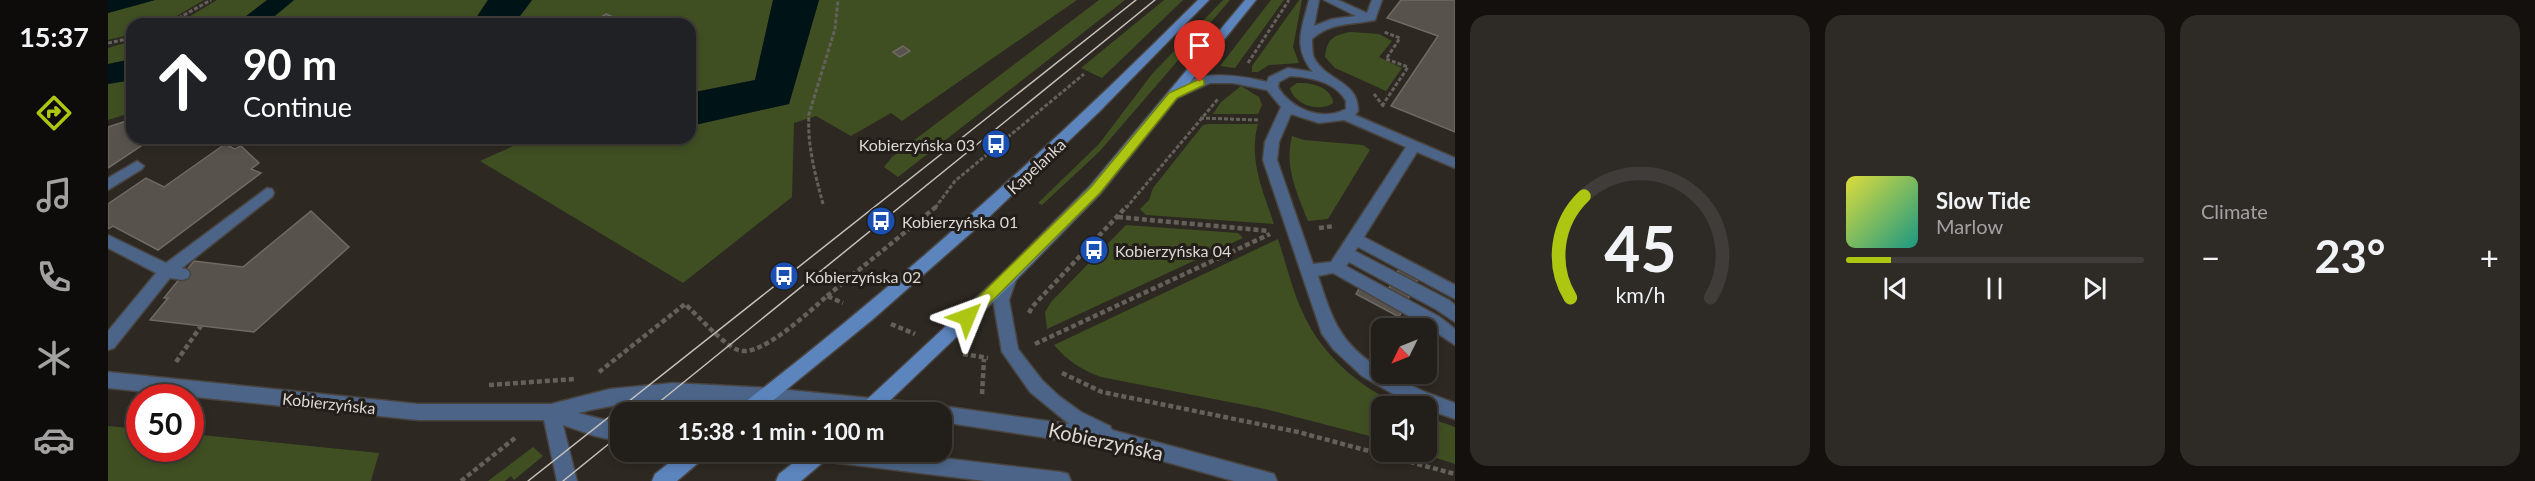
<!DOCTYPE html>
<meta charset="utf-8">
<style>
body{margin:0;font-family:Lato,sans-serif;background:#2e2b27;color:#f1f3f6;height:100vh;display:flex;flex-direction:column;font-size:22px;white-space:nowrap}
*{box-sizing:border-box;margin:0}
p{font-size:20px;color:#a2a2a2}
.icon{flex:none;width:33px;height:33px;fill:none;stroke:currentColor;stroke-width:2;stroke-linecap:round;stroke-linejoin:round}
.map{position:relative;flex:1;overflow:hidden}
.panel{display:flex;flex-direction:column;gap:15px;padding:15px;background:#13100e;width:1080px}
.panel>*{flex:none}
.hud{position:absolute;left:18px;top:18px;width:570px;height:126px;border-radius:18px;box-shadow:0 3px 9px #0003,0 0 0 2px #3f3c39;background:#202124;color:#fff;overflow:hidden}
.needle{width:39px;rotate:227deg}
.controls{position:absolute;left:1263px;top:318px;display:grid;gap:12px}
.controls a{display:grid;place-items:center;width:66px;height:66px;border-radius:12px;background:#221e1a;box-shadow:0 3px 9px #0003,0 0 0 2px #3f3c39;font-size:30px}
.speed{position:absolute;left:18px;top:384px;display:flex;gap:12px;font-size:30px;font-weight:700;text-align:center}
.speed>*{display:grid;place-content:center;width:78px;height:78px;border-radius:50%;background:#221e1a;box-shadow:0 3px 9px #0003,0 0 0 2px #3f3c39;line-height:1}
.speed .limit{border:9px solid #d22;background:#fff;color:#111}
.pin{position:absolute;display:grid;place-items:center;width:51px;height:51px;color:#fff;margin:-62px -26px;border-radius:50% 50% 50% 0;rotate:-45deg;box-shadow:0 0 6px #0007}
.pin .icon{rotate:45deg}
.me{position:absolute;width:66px;margin:-33px;rotate:46deg;stroke-linejoin:round;filter:drop-shadow(0 0 4px #0008)}
.turn{display:flex;align-items:center;gap:21px;height:126px;padding:0 18px;font-size:27px}
.turn .icon{width:78px;height:78px;stroke-width:2.5}
.turn b{display:block;font-size:42px;line-height:51px}
.big{font-size:45px;font-weight:700;line-height:1.1}
.panel .tile{flex:1;display:flex;flex-direction:column;justify-content:center;gap:9px;min-width:0;padding:0 21px;border-radius:18px;background:#2e2b27}
.panel .dial{align-items:center;gap:0}
.dial svg{height:156px;overflow:visible;fill:none;stroke:#3f3c39;stroke-width:7;stroke-linecap:round;text-anchor:middle}
.dial text{fill:#f1f3f6;stroke:none}
.song{display:flex;align-items:center;gap:18px}
.cover{width:72px;height:72px;border-radius:9px;background:linear-gradient(135deg,hsl(60 70% 55%),hsl(170 70% 35%))}
.played{height:6px;border-radius:3px;background:linear-gradient(90deg,#acc612 15%,#3f3c39 15%)}
.keys{display:flex;justify-content:space-around;direction:ltr}
.heat{display:flex;justify-content:space-between;align-items:center;font-size:33px;direction:ltr}
.panel .tiles{flex:1;display:grid;gap:15px;grid-template-columns:repeat(3,1fr)}
.trip{position:absolute;left:502px;top:402px;width:342px;height:60px;border-radius:18px;background:#221e1a;box-shadow:0 3px 9px #0003,0 0 0 2px #3f3c39;font-weight:700;line-height:60px;text-align:center}
main{display:flex;flex:1;min-height:0}
.tab-bar{display:flex;flex-direction:column;width:108px;justify-content:space-around;align-items:center;background:#0e0c0a;color:#a2a2a2}
.tab-bar .icon{width:42px;height:42px}
.tab-bar .selected{color:#acc612}
.tab-bar b{font-size:27px;color:#f1f3f6}
.map>svg:first-child{display:block}
.green{fill:#3f4f22}
.water{fill:#001417}
.building{fill:#58524d;stroke:#706a64;stroke-width:1.5}
.lines{fill:none;stroke-linecap:round;stroke-linejoin:round}
.service-casing{stroke:#49443f;stroke-width:3}
.minor-casing{stroke:#49443f;stroke-width:3}
.tertiary-casing{stroke:#49443f;stroke-width:3}
.secondary-casing{stroke:#49443f;stroke-width:3}
.path-far1{stroke:#64605b;stroke-width:3;stroke-dasharray:4 2;stroke-linecap:butt}
.path{stroke:#64605b;stroke-width:4.5;stroke-dasharray:5 3;stroke-linecap:butt}
.service{fill:#4b6487;fill-rule:evenodd}
.minor{fill:#4b6487;fill-rule:evenodd}
.tertiary{fill:#4b6487;fill-rule:evenodd}
.secondary{fill:#5c84bd;fill-rule:evenodd}
.tram{stroke:#c6c1be;stroke-width:1.5}
.route{fill:#acc612;stroke:#70810c;stroke-width:1.5}
.labels{text-anchor:middle;dominant-baseline:central;stroke-width:6;stroke-linejoin:round;paint-order:stroke}
.poi-label{font-size:16px;fill:#dcd8d5;stroke:#231e19;text-anchor:start}
.street-label{font-size:16px;fill:#dcd8d5;stroke:#231e19}
.near-street-label{font-size:20px;fill:#dcd8d5;stroke:#231e19}
</style>
<main>
<nav class="tab-bar">
<b>15:37</b>
<svg class="icon selected" aria-label="directions" viewBox="0 0 24 24"><path d="M12 3l9 9-9 9-9-9zM9 14v-3h6M13 9l2 2-2 2"/></svg>
<svg class="icon" aria-label="music" viewBox="0 0 24 24"><path d="M9 18V5l10-2v13"/><circle cx="6" cy="18" r="3"/><circle cx="16" cy="16" r="3"/></svg>
<svg class="icon" aria-label="phone" viewBox="0 0 24 24"><path d="M5 4h4l2 5-3 2q2 4 5 5l2-3 5 2v4C11 20 4 13 5 4z"/></svg>
<svg class="icon" aria-label="climate" viewBox="0 0 24 24"><path d="M12 3v18M4 7l16 10M4 17L20 7"/></svg>
<svg class="icon" aria-label="car" viewBox="0 0 24 24"><path d="M5 17H2v-5l4-1 3-4h7l3 4 3 1v5h-3M9 17h6M6 11h13"/><circle cx="7" cy="17" r="2"/><circle cx="17" cy="17" r="2"/></svg>
</nav>
<div class="map">
<svg width="1347" height="481" viewBox="0 0 1347 481">
<rect width="100%" height="100%" fill="#2d2822"/>
<!-- green -->
<g class="green">
<path d="M47,0H96L55,24H24V34L0,40V13Z"/>
<path d="M109,0H159L128,24H69Z"/>
<path d="M186,0H380L364,24H242L167,16Z"/>
<path d="M424,0H665L647,80L582,93V24H406Z"/>
<path d="M711,0H969L794,121L783,113L743,136L708,116L686,123L684,197L575,283L372,161L423,138H502L508,143L530,138H582V126L681,104Z"/>
<path d="M991,0H1017L790,177L776,167L784,157Z"/>
<path d="M1056,0H1075L994,78L973,68Z"/>
<path d="M1115,0H1122L991,152L934,205L930,203L991,144L1044,74Z"/>
<path d="M1163,0H1176L1127,68L1112,66Z"/>
<path d="M1191,0H1194L1185,47L1191,63L1161,65L1150,72H1144V66Z"/>
<path d="M1243,32L1271,34L1284,41L1271,57L1294,68L1278,91L1227,68L1217,57C1219,39 1225,35 1243,32Z"/>
<path d="M24,41V59L0,64V48Z"/>
<path d="M24,80V110L19,111V114L0,120V84Z"/>
<path d="M1189,83C1203,82 1224,87 1225,103C1212,113 1186,105 1182,88Z"/>
<path d="M1133,86L1151,97L1154,105L1150,114H1105L1113,102Z"/>
<path d="M1100,124H1150C1140,159 1155,191 1166,224L1038,215L1032,209L1041,200L1045,188L1095,125Z"/>
<path d="M1184,136L1196,140L1255,145L1262,150L1220,219L1200,221C1189,193 1176,166 1184,136Z"/>
<path d="M1018,225L1130,233L1135,238L939,329L937,312L943,302Z"/>
<path d="M1170,239C1178,263 1184,290 1195,313C1214,356 1252,387 1293,406H1274L1273,439L1157,409L993,377C972,369 960,361 946,345Z"/>
<path d="M1319,417L1347,427V464L1310,452H1318Z"/>
<path d="M0,426L31,429L32,448H82L83,434L271,453L263,481H0Z"/>
<path d="M425,447L435,456L406,480L403,476L397,481H380Z"/>
</g>
<!-- water -->
<g class="water">
<path d="M0,0H47L0,13Z"/>
<path d="M159,0H186L157,24H128Z"/>
<path d="M380,0H424L406,24H364Z"/>
<path d="M665,0H711L681,104L582,126V93L647,80Z"/>
<path d="M24,59V80L0,84V64Z"/>
</g>
<!-- building -->
<g class="building">
<path d="M1293,0H1347V132L1283,106L1330,36L1279,18Z"/>
<path d="M498,14L520,23L483,24Z"/>
<path d="M795,46L802,51L792,57L785,52Z"/>
<path d="M24,119V138H45L0,168V127Z"/>
<path d="M117,144L127,149L133,146L151,163L143,169L153,173L50,250L5,226L0,229V204L38,178L56,187Z"/>
<path d="M203,211L241,247L146,332L42,320L60,298H56L86,261L135,267Z"/>
<path d="M1291,269L1310,279L1307,285L1288,275Z"/>
<path d="M1283,284L1302,294L1300,300L1280,290Z"/>
<path d="M1252,287L1295,309L1291,317L1248,294Z"/>
</g>
<g class="lines">
<!-- service casing -->
<g class="service-casing">
<g id="service">
<path d="M1201,0H1211L1206,26L1224,19L1248,16L1216,0H1230L1259,13L1264,0H1274L1267,20C1244,25 1223,22 1204,39C1204,44 1204,53 1206,58C1218,81 1251,81 1250,111L1247,115L1347,158V168L1309,152L1256,237L1347,285V299L1250,247L1247,251L1341,300L1347,305V322L1329,310L1241,262L1238,266L1332,317L1347,329V345L1320,327L1225,273L1210,276C1225,321 1231,343 1274,370V374H1279L1317,392L1347,403V419L1318,409V406H1313L1287,395L1254,376L1226,350L1214,334L1155,160L1157,142L1173,107L1159,90L1125,83H1102L1065,100L1059,96C1083,68 1127,74 1159,82L1161,77L1180,68L1205,72C1184,47 1194,29 1201,0ZM1182,76C1202,77 1228,82 1238,101V109C1214,122 1183,109 1170,87L1171,82ZM1183,114L1211,123L1236,120L1298,147L1223,262L1205,264L1169,160L1171,142Z"/>
<path d="M29,161L36,166L34,169L0,190V178Z"/>
<path d="M159,188L164,189L166,193L164,197L74,268L80,270L82,274L80,278L74,280L62,278L6,348L0,350V331L48,273L0,248V235L58,263Z"/>
</g>
</g>
<!-- minor casing -->
<g class="minor-casing">
<path id="minor" d="M0,372L310,404H443L502,389L565,383L660,388L666,390L669,396L666,402L660,404C592,400 537,396 470,413L513,424V442L487,436L455,425L469,481H449L436,420H310L0,388Z"/>
</g>
<!-- tertiary casing -->
<g class="tertiary-casing">
<g id="tertiary">
<path d="M901,271L907,273L909,277L901,300L910,349L934,380L951,396L973,412L1002,426L1004,430L1159,472L1166,474L1169,481H1126L1012,449L834,422V412H745L654,402L651,396L654,390L660,388L822,404L829,408L834,406L961,424L922,392L894,352L885,300L895,273Z"/>
<path d="M705,452H784L953,472L960,474L963,481H877L714,461L707,458Z"/>
</g>
</g>
<!-- secondary casing -->
<g class="secondary-casing">
<g id="secondary">
<path d="M1090,0H1101L991,112L880,218L764,320L651,412H629L632,406C794,281 945,145 1090,0Z"/>
<path d="M1137,0H1148L992,194L907,281L770,412H749L752,406L895,273L982,186Z"/>
<path d="M575,452H598L596,458L569,481H544L547,474Z"/>
<path d="M699,452H722L720,458L693,481H668L671,474Z"/>
</g>
</g>
<!-- path-far1 -->
<g class="path-far1">
<path d="M60,24L103,0"/>
<path d="M0,43L24,38"/>
<path d="M1140,63L1181,0"/>
<path d="M1266,94L1276,107"/>
<path d="M1274,106L1300,67L1278,59L1292,38L1276,32"/>
<path d="M1092,118L1150,120"/>
<path d="M715,204C707,174 699,145 701,114L727,29L730,0"/>
<path d="M827,208L847,181L976,74"/>
<path d="M1018,208L1110,99"/>
</g>
<!-- path -->
<g class="path">
<path d="M1010,217L1161,231"/>
<path d="M1211,228L1227,226"/>
<path d="M719,296L829,206"/>
<path d="M921,313L924,307L1019,206"/>
<path d="M783,324L807,334"/>
<path d="M927,344L1162,234"/>
<path d="M855,354L880,358"/>
<path d="M68,362L93,326"/>
<path d="M491,372L577,304C589,315 616,345 630,350C652,359 703,310 719,296L735,303"/>
<path d="M954,373L994,392L1190,432L1347,474"/>
<path d="M381,385L467,379"/>
<path d="M874,394L876,359"/>
<path d="M353,481L407,438"/>
</g>
<!-- service -->
<use href="#service" class="service"/>
<!-- minor -->
<use href="#minor" class="minor"/>
<!-- tertiary -->
<use href="#tertiary" class="tertiary"/>
<!-- secondary -->
<use href="#secondary" class="secondary"/>
<!-- tram -->
<g class="tram">
<path d="M539,412L1047,0"/>
<path d="M420,481L1028,0"/>
<path d="M455,481L513,434"/>
</g>
</g>
<!-- route -->
<path class="route" d="M1092,79L1096,80V85L1069,98L992,193L864,321L859,323L854,321L851,317L854,313L983,187L1061,93Z"/>
<!-- icons -->
<defs>
<g id="bus-disc" transform="scale(1.5)"><circle r="9.5" fill="#1a4fb4" stroke="#231e19"/><path d="M-5-6H5V4H4V6H2V4H-2V6H-4V4H-5ZM-3.5-4V0h7V-4ZM-3.5 1.2v1.5H-2V1.2ZM2 1.2v1.5H3.5V1.2Z" fill="#fff"/></g>
</defs>
<g fill-rule="evenodd">
<use href="#bus-disc" x="888" y="144"/>
<use href="#bus-disc" x="773" y="221"/>
<use href="#bus-disc" x="986" y="250"/>
<use href="#bus-disc" x="676" y="276"/>
</g>
<g class="labels">
<!-- poi labels -->
<g class="poi-label">
<text x="867" y="144" text-anchor="end">Kobierzyńska 03</text>
<text x="794" y="221">Kobierzyńska 01</text>
<text x="1007" y="250">Kobierzyńska 04</text>
<text x="697" y="276">Kobierzyńska 02</text>
</g>
<!-- street labels -->
<g class="street-label">
<text transform="translate(928 166) rotate(-43)">Kapelanka</text>
<text transform="translate(221 403) rotate(6)">Kobierzyńska</text>
</g>
<!-- near-street labels -->
<g class="near-street-label">
<text transform="translate(998 441) rotate(12)">Kobierzyńska</text>
</g>
</g>
</svg>
<div class="controls">
<a><svg class="needle" viewBox="-14 -14 28 28"><path d="M0-13l5 13h-10z" fill="#e53935"/><path d="M0 13l5-13h-10z" fill="#a2a2a2"/></svg></a>
<a><svg class="icon" aria-label="sound" viewBox="0 0 24 24"><path d="M4 9h4l5-4v14l-5-4H4zM17 9q2 3 0 6"/></svg></a>
</div>
<div class="speed"><div class="limit">50</div></div>
<div class="pin" style="left:1092px;top:82px;background:#d93025"><svg class="icon" aria-label="arrive" viewBox="0 0 24 24"><path d="M6 21V4h12l-3 4 3 4H6"/></svg></div>
<svg class="me" style="left:859px;top:317px" viewBox="-20 -20 40 40"><path d="M0-17L14 15 0 8-14 15z" fill="#acc612" stroke="#fff" stroke-width="4"/></svg>
<div class="trip">15:38 · 1 min · 100 m</div>
<div class="hud">
<div class="turn"><svg class="icon" aria-label="ahead" viewBox="0 0 24 24"><path d="M12 20V5M6 11l6-6 6 6"/></svg><div><b>90 m</b>Continue</div></div>
</div>
</div>
<section class="panel">
<div class="tiles">
<div class="tile dial"><svg viewBox="0 0 100 80">
<path d="M14 69A42 42 0 1 1 86 69"/>
<path d="M14 69A42 42 0 0 1 21 17" stroke="#acc612"/>
<text x="50" y="56" font-size="32" font-weight="700">45</text>
<text x="50" y="72" font-size="11">km/h</text>
</svg></div>
<div class="tile">
<div class="song"><i class="cover"></i><div><b>Slow Tide</b><p>Marlow</p></div></div>
<div class="played"></div>
<div class="keys"><svg class="icon" aria-label="previous" viewBox="0 0 24 24"><path d="M18 5L8 12l10 7zM5 5v14"/></svg><svg class="icon" aria-label="pause" viewBox="0 0 24 24"><path d="M8 5v14M16 5v14"/></svg><svg class="icon" aria-label="next" viewBox="0 0 24 24"><path d="M6 5l10 7-10 7zM19 5v14"/></svg></div>
</div>
<div class="tile"><p>Climate</p>
<div class="heat"><a>−</a><b class="big">23°</b><a>+</a></div>
</div>
</div>
</section>
</main>
